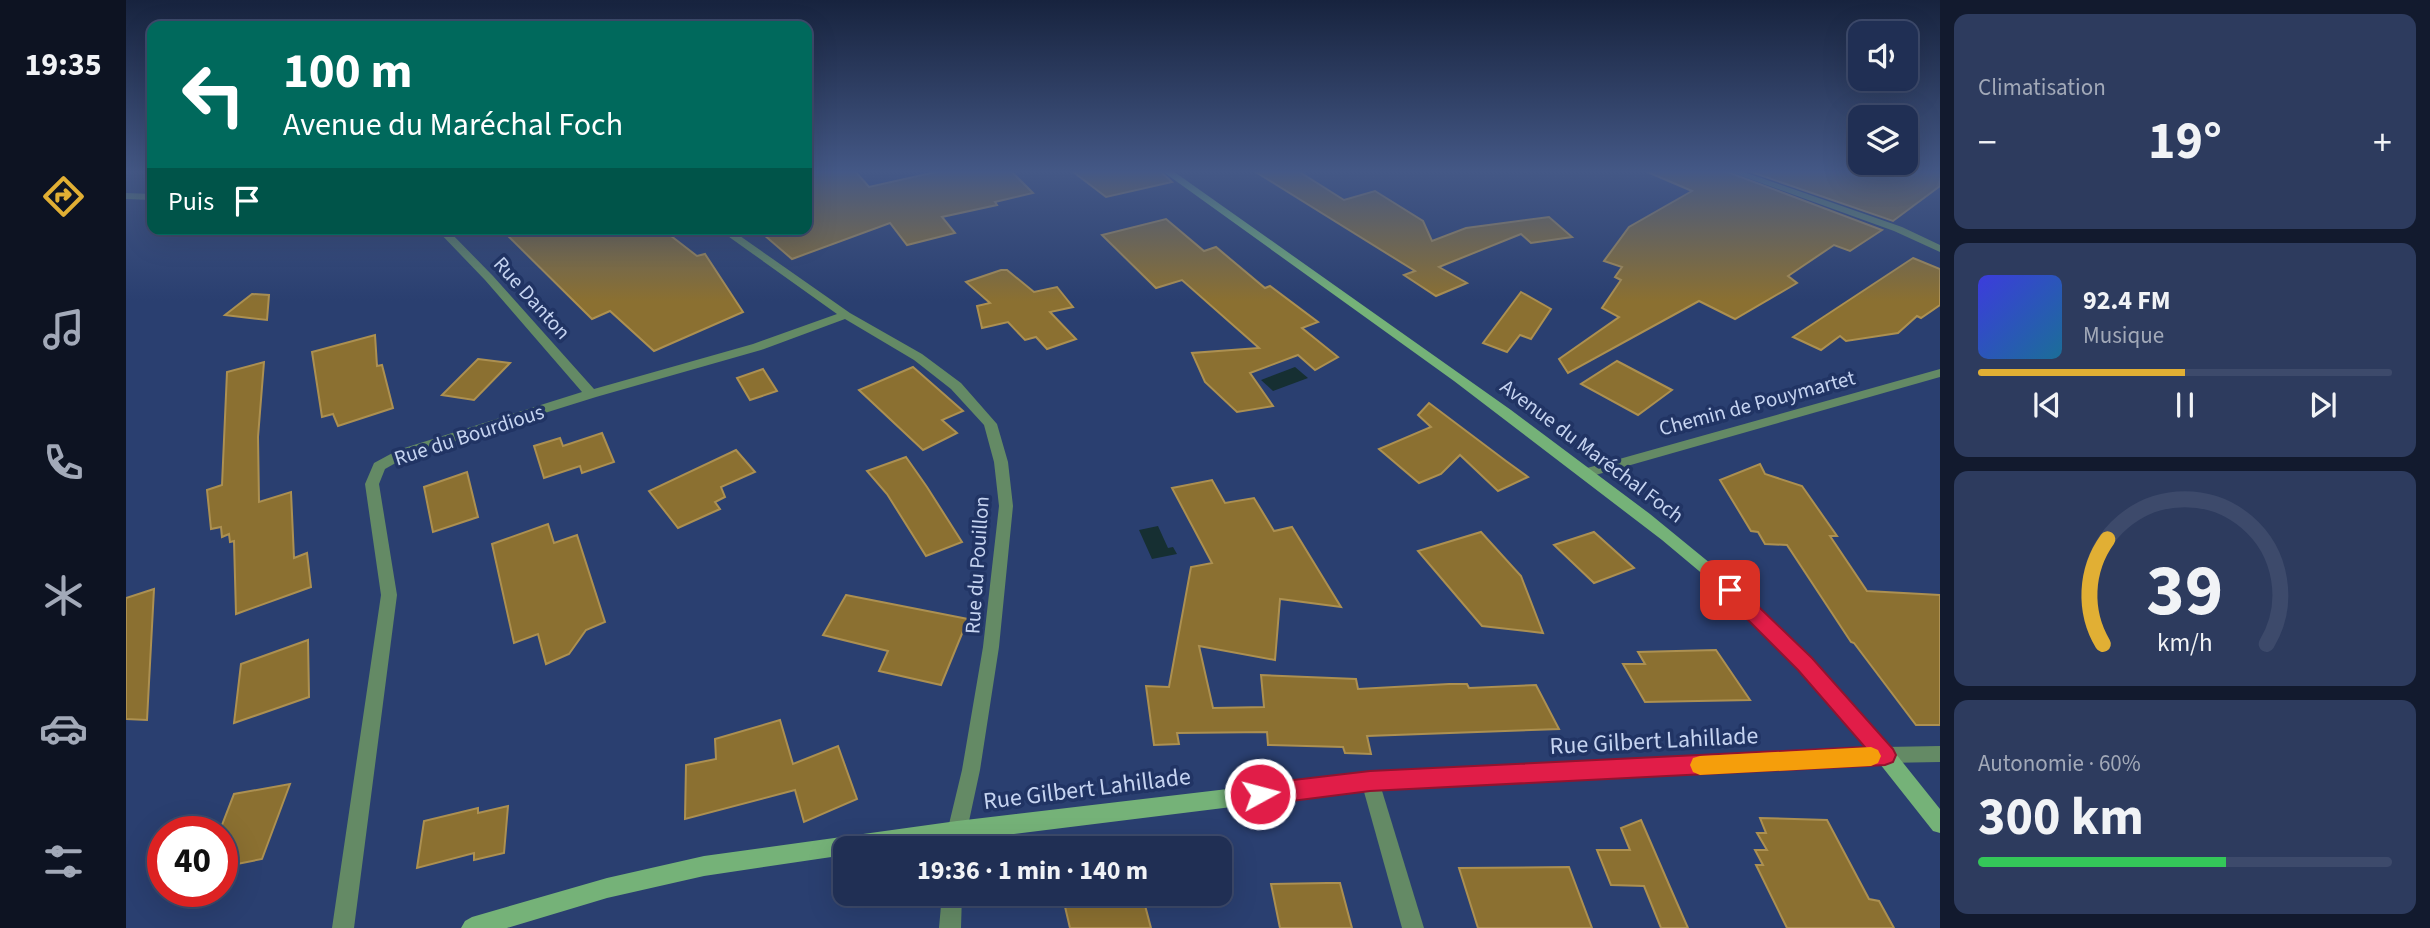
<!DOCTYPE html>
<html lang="fr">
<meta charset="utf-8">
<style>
body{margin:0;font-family:"Source Sans 3",sans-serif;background:#2d3b5e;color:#f1f3f6;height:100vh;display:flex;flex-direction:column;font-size:26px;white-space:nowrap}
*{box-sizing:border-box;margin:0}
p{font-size:23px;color:#a2a9b8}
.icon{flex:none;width:38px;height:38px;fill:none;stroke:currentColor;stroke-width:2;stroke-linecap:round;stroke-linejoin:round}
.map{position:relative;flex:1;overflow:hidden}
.side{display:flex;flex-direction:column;gap:14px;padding:14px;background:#121a2e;width:490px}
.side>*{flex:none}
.top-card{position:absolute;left:21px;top:21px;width:665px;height:214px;border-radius:14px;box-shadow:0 7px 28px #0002,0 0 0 2px #3d4a6b;background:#00695c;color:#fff;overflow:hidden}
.fabs{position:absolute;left:1722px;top:21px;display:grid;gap:14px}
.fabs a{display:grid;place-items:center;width:70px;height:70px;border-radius:14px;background:#202f54;box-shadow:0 7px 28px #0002,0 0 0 2px #3d4a6b;font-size:35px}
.speed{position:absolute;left:21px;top:816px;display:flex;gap:14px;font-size:35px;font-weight:700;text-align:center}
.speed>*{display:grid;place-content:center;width:91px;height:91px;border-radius:50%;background:#202f54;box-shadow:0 7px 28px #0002,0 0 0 2px #3d4a6b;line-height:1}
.speed .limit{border:10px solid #d22;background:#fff;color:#111}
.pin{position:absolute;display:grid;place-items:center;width:60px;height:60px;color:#fff;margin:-30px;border-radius:14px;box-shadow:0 4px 10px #0006}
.me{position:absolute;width:77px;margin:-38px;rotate:83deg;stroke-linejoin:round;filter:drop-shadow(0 0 5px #0008)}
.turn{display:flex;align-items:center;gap:24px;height:147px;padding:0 21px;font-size:32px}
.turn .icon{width:91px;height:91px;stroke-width:2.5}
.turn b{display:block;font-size:49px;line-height:60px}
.then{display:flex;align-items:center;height:66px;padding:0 21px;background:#0003;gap:14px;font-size:26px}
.big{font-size:52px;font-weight:700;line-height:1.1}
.side .card{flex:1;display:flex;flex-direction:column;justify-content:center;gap:10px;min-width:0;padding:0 24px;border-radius:14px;background:#2d3b5e}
.side .dial{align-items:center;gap:0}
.dial svg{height:182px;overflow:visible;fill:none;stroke:#3d4a6b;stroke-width:7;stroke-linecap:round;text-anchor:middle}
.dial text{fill:#f1f3f6;stroke:none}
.song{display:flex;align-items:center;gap:21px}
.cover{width:84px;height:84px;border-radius:10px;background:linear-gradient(135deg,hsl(240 70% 55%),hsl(200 70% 35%))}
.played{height:7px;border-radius:4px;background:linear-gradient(90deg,#e1af34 50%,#3d4a6b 50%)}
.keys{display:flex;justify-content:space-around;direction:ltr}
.heat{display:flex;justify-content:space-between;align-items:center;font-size:38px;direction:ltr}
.charge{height:10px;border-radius:5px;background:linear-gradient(90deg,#34c759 60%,#3d4a6b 0)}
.trip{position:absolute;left:707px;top:836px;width:399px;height:70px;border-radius:14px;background:#202f54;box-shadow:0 7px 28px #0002,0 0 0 2px #3d4a6b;font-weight:700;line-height:70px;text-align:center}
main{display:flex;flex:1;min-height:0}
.menu{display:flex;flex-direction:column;width:126px;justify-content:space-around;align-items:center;background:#0d1322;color:#a2a9b8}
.menu .icon{width:49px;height:49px}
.menu .active{color:#e1af34}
.menu b{font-size:32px;color:#f1f3f6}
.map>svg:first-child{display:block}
.water{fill:#162f32}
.building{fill:#8b7031;stroke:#ac9051;stroke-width:2}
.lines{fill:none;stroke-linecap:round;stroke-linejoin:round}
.street{fill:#648a65;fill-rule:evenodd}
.secondary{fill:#75b278;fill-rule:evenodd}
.route{fill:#e11d48;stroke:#92132f;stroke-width:2}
.slow{fill:#f59e0b}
.labels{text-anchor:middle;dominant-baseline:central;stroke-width:7;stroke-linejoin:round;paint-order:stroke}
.street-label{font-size:21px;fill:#c6d4f1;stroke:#213464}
.near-street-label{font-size:24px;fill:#c6d4f1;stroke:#213464}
</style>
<main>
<nav class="menu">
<b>19:35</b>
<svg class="icon active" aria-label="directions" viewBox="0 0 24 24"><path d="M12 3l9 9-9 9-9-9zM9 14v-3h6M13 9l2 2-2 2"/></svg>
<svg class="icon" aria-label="music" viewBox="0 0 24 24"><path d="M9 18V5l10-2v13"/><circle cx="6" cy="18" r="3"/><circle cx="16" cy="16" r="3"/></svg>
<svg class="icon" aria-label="phone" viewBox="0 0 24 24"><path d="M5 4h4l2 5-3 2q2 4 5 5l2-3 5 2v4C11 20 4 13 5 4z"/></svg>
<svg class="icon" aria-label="climate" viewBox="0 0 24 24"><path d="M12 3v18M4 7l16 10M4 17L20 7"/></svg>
<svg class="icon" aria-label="car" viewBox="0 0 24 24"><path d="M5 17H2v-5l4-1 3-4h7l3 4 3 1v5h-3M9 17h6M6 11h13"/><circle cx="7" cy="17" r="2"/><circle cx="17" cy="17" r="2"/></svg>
<svg class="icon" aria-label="filters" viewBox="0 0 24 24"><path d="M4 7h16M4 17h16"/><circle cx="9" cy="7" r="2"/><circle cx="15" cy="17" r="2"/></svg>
</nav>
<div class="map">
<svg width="1814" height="928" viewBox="0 0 1814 928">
<rect width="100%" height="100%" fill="#2a3f70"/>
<!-- water -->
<g class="water">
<path d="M1169,367L1182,378L1147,391L1135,380Z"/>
<path d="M1032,526L1042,548L1047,547L1051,554L1026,559L1013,530Z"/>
</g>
<!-- building -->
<g class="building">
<path d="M681,171H729L743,187L814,171H885L907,193L869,202L871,205L816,217L829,233L781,245L764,223L666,259L631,229H681Z"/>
<path d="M946,171H1034L1046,182L980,197Z"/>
<path d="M1128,171H1172L1218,200L1249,191L1297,221L1306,241L1340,228L1423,217L1446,237L1405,243L1395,234L1313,267L1341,283L1310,296L1278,275L1289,271Z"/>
<path d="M1519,171H1599L1756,230L1724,251L1708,245L1662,276L1671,283L1609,319L1573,301L1442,373L1433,359L1493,317L1476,308L1495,280L1489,277L1496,267L1478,261L1503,227L1566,191Z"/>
<path d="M1622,171H1814V186L1767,221Z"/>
<path d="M1040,219L1078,251L1090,247L1139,288L1144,286L1192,322L1176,328L1212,357L1189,370L1172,355L1124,373L1147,406L1111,412L1079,382L1066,353L1133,348L1056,280L1030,288L976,235Z"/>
<path d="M375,229H536L571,256L579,254L617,312L528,351L484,311L466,319Z"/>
<path d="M1787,258L1814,269V305L1795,318L1791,316L1772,333L1720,341L1714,336L1695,350L1667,337Z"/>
<path d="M875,270H881L908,292L931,287L947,307L924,312L950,339L921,349L910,337L899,340L882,322L856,328L851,306L864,303L840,282Z"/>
<path d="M1395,292L1425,309L1405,339L1394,335L1381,352L1357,343Z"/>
<path d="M126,294L143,295L141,320L99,315Z"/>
<path d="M249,335L251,366L256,365L267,408L212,426L207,414L196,417L186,352Z"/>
<path d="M352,359L384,363L348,400L316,395Z"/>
<path d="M1491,361L1546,390L1512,415L1455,384Z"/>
<path d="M138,362L132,437L133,502L165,492L168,558L181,553L185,587L110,614L108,541L104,542L103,534L96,537L95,527L85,529L81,490L96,485L101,372Z"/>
<path d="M787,367L837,411L816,420L831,433L797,450L733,390Z"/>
<path d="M637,369L651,391L624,400L611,378Z"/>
<path d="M1303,403L1380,461L1402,477L1372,491L1334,455L1315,474L1293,483L1253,449L1305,427L1292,415Z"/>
<path d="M476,433L488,462L456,473L454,466L418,478L408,446L434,438L437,446Z"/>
<path d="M610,450L629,472L595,487L599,497L589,502L594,509L552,528L523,491Z"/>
<path d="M780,457L801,487L836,542L800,556L761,494L741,471Z"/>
<path d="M1634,464L1639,474L1676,486L1711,536H1704L1741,591L1814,595V725H1790L1728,643L1725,642L1661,545L1639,544L1632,532L1625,531L1594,480Z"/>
<path d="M341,472L352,517L307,532L298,487Z"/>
<path d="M1086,480L1099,503L1128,498L1148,531L1166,527L1215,607L1154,599L1149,660L1073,646L1087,708L1138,707L1135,675L1230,679L1232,689L1323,684H1341L1343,688L1410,685L1433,729L1241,736L1245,754L1219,753L1217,747L1142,745L1141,732L1051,733L1053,744L1028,745L1020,686L1043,687L1065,567L1086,563L1046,488Z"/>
<path d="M422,524L428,543L451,535L479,622L460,630L443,654L420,664L412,634L388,643L366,544Z"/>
<path d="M1355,532L1395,576L1417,633L1356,626L1292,551Z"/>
<path d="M1468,532L1508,568L1468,583L1428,545Z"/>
<path d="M28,589L21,720L0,719V598Z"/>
<path d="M720,595L842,619L815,685L753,671L762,651L697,635Z"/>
<path d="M182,640L183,697L108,723L115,664Z"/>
<path d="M1590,650L1624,700L1519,702L1497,664H1519L1512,652Z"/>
<path d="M654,720L667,764L712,746L731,799L678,822L669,790L559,819L560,765L590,759L589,739Z"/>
<path d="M164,784L136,859L96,867V825L108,794Z"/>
<path d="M382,806L378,853L348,860V853L291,868L298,821L352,808V813Z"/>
<path d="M1634,818L1701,820L1743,899L1753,901L1768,928H1661L1630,865H1637L1629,850H1641L1631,833H1640Z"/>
<path d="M1515,820L1544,887L1562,928H1535L1518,886L1485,885L1471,850H1504L1495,828Z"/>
<path d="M1443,867L1466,928H1352L1333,868Z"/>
<path d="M1201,883H1214L1226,928H1154L1145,884Z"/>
<path d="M936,894H1016L1025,928H944Z"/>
</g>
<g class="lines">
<!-- street -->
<g class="street">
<path d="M1602,171H1615L1776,227L1814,245V252L1768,231Z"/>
<path d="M0,193L26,194V200L0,199Z"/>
<path d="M310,229H321L367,276L468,389L627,344L711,314L592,229H604L724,313L796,354L835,383L871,424L882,462L887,506L873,647L854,770L837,849H817L836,770L857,647L873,506L868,462L858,425L825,389L788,360L719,319L635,350L470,397L282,456L259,469L253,484L271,595L228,928H206L255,595L239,484L248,463L272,450L456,392L359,280Z"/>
<path d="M1814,369V377L1459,478L1452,473L1454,470Z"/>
<path d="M1814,746V762L1759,763L1752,761L1750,755L1752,749L1759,747Z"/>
<path d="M1244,772L1251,775L1253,781L1298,928H1276L1235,781L1237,775Z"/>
<path d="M816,894H836L835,928H813Z"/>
</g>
<!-- secondary -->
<path class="secondary" d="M1036,171H1047L1385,410L1524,514L1590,568L1667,641L1766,749L1814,809V833L1807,831L1754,764L1244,790L766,849H719V855L578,876L481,898L381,928H335L339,921L346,917L481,878L578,856L831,821L1244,772L1741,748L1682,680L1628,623L1579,576L1536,540L1328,381Z"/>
</g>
<!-- sky -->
<linearGradient id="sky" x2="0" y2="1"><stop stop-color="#17233e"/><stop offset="0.57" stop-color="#445886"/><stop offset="1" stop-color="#445886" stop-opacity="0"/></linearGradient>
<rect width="1814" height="301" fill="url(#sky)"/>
<!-- route -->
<path class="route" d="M1604,583L1610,585L1686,658L1767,749L1770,755L1767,762L1759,765L1244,791L1134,805L1127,802L1123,794L1127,787L1134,784L1244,771L1739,747L1672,670L1597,595L1595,590L1597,585Z"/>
<!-- slow -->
<path class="slow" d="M1745,747L1752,750L1755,756L1752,763L1745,766L1574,775L1567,772L1564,765L1567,758L1574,756Z"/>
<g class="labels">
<!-- street labels -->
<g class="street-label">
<text transform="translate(406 298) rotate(48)">Rue Danton</text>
<text transform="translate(1631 403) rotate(-15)">Chemin de Pouymartet</text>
<text transform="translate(343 435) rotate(-18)">Rue du Bourdious</text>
<text transform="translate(1466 451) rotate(37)">Avenue du Maréchal Foch</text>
<text transform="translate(851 565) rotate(-86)">Rue du Pouillon</text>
</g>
<!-- near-street labels -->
<g class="near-street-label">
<text transform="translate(1528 741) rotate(-3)">Rue Gilbert Lahillade</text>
<text transform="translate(961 789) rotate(-7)">Rue Gilbert Lahillade</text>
</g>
</g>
</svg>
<div class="fabs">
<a><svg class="icon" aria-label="sound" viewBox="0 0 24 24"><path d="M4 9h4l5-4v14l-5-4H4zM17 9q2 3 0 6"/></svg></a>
<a><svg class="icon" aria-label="layers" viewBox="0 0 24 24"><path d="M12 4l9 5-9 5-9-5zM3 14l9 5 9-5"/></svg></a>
</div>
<div class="speed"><div class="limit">40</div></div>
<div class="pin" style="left:1604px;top:590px;background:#d93025"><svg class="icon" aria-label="arrive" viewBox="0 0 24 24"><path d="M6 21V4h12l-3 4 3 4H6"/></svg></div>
<svg class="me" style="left:1134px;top:794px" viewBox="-20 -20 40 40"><circle r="17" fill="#e11d48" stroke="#fff" stroke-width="3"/><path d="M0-11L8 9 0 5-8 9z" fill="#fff"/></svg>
<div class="trip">19:36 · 1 min · 140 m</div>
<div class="top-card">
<div class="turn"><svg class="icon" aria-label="left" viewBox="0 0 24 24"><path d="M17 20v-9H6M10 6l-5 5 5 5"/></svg><div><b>100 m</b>Avenue du Maréchal Foch</div></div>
<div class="then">Puis<svg class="icon" aria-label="arrive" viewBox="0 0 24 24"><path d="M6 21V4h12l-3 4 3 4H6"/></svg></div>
</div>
</div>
<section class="side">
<div class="card"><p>Climatisation</p>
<div class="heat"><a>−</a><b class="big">19°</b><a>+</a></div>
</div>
<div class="card">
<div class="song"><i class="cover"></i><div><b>92.4 FM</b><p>Musique</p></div></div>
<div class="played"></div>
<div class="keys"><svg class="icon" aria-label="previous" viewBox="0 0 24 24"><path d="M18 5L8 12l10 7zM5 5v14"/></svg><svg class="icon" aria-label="pause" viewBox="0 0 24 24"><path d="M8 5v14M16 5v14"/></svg><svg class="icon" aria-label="next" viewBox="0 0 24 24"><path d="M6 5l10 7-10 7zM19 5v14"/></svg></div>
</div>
<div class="card dial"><svg viewBox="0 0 100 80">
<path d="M14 69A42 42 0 1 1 86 69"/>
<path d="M14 69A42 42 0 0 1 16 23" stroke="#e1af34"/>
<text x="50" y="56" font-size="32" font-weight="700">39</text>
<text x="50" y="72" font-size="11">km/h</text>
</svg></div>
<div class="card"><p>Autonomie · 60%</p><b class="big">300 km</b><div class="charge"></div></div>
</section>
</main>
